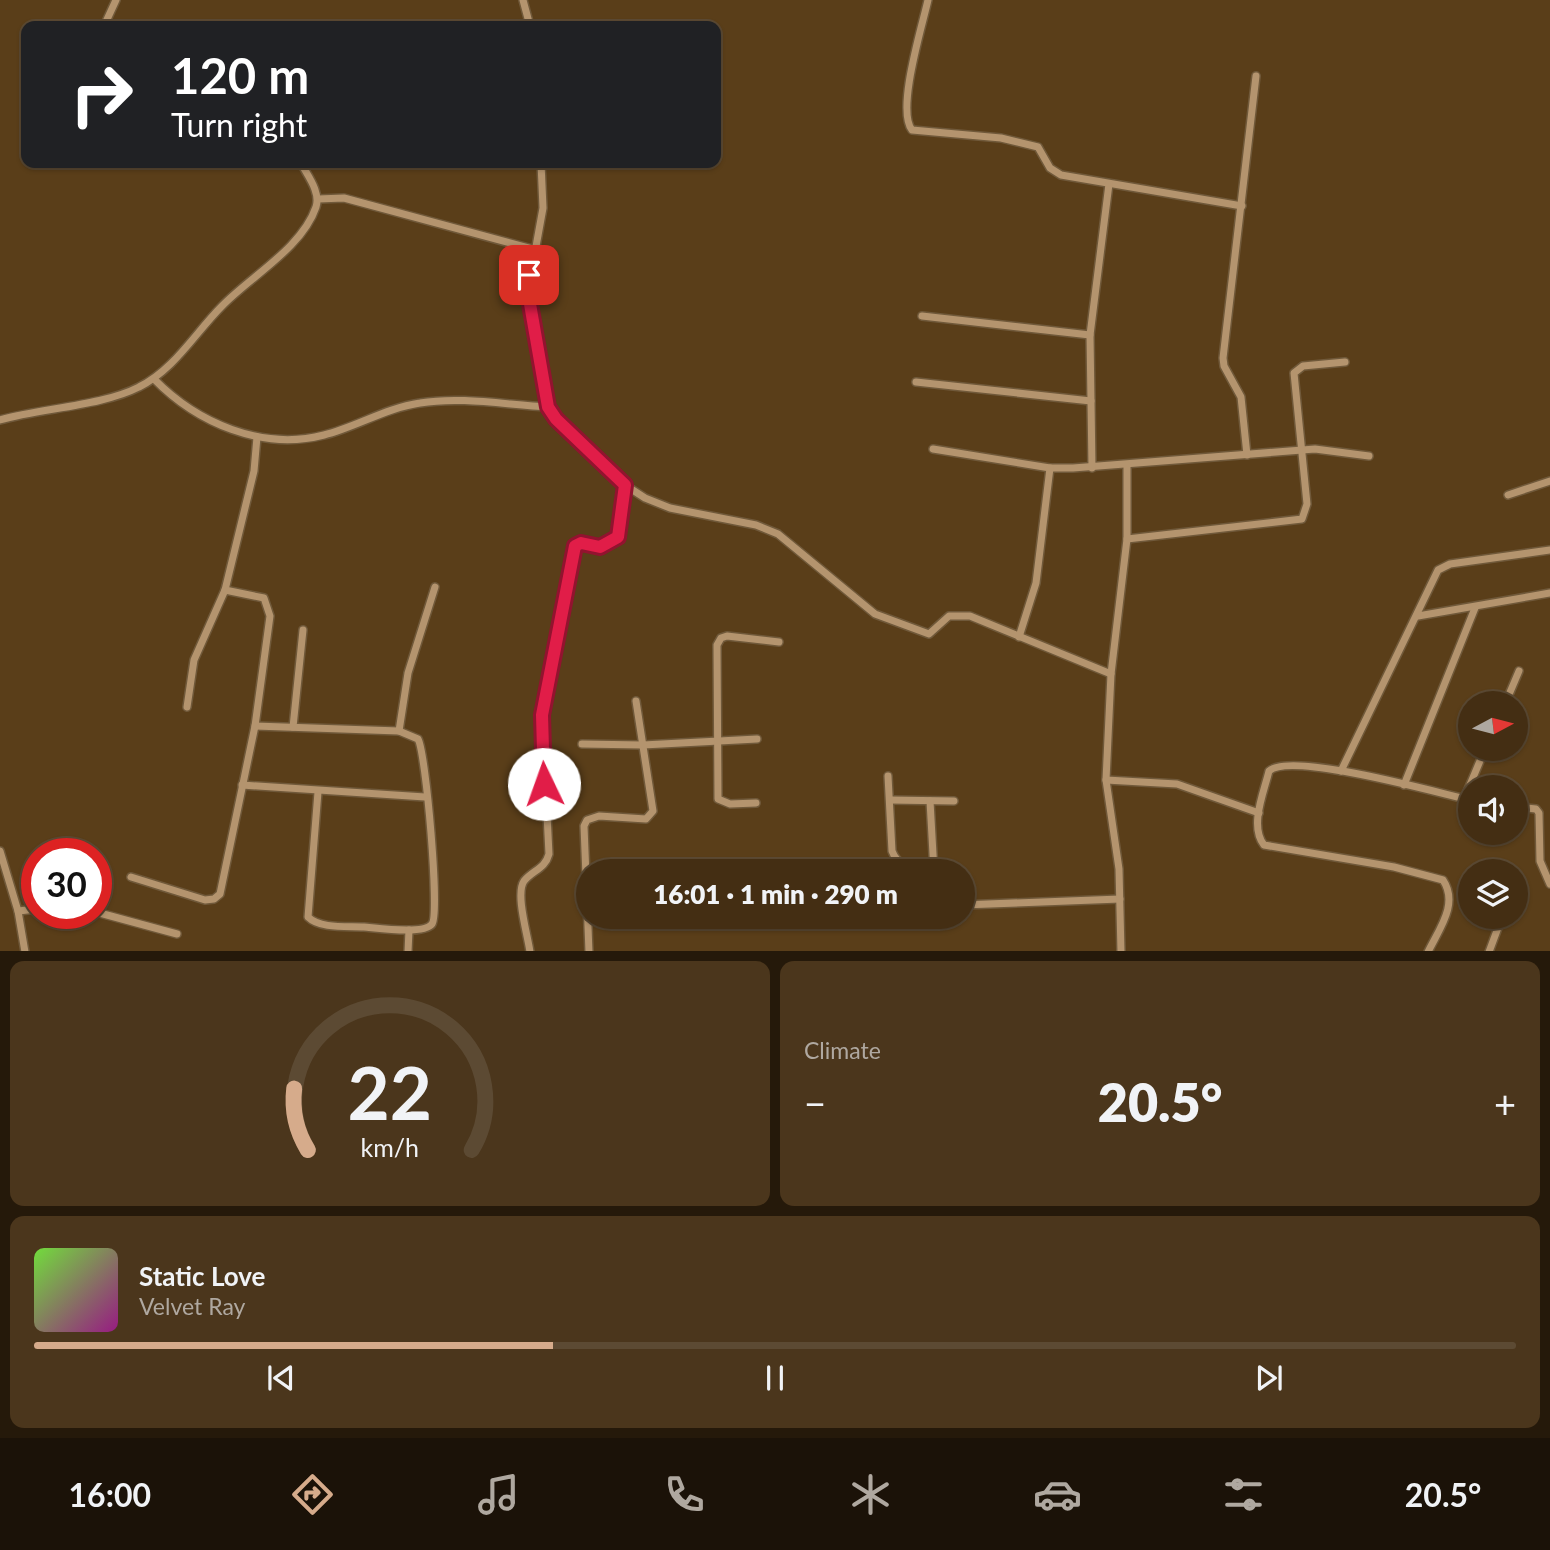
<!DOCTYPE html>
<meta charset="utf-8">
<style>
body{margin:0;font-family:Lato,sans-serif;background:#4b361c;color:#f1f3f6;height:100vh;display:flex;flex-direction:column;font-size:26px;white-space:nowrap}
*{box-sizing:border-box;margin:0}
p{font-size:23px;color:#afa8a0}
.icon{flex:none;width:38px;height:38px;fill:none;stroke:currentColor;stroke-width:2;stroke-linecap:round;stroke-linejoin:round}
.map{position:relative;height:951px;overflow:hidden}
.side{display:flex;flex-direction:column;gap:10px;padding:10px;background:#25190a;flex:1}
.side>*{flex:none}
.top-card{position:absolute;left:21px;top:21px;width:700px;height:147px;border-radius:14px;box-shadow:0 2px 5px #0004,0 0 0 2px #5c4a33;background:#202124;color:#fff;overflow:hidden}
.needle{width:46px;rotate:83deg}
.fabs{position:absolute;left:1458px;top:691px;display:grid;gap:14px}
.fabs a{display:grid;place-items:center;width:70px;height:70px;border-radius:50%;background:#442e13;box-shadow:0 2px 5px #0004,0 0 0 2px #5c4a33;font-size:35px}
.speed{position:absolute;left:21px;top:838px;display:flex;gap:14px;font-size:35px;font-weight:700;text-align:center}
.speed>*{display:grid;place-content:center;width:91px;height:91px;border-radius:50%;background:#442e13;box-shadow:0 2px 5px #0004,0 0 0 2px #5c4a33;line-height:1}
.speed .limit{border:10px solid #d22;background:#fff;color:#111}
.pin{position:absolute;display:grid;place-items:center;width:60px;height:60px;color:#fff;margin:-30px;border-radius:14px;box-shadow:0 4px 10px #0006}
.me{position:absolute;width:77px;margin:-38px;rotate:357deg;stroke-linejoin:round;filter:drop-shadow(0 0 5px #0008)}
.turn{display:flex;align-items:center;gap:24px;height:147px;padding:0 35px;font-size:32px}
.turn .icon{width:91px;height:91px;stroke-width:2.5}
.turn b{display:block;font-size:49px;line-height:60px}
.big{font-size:52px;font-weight:800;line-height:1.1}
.side .card{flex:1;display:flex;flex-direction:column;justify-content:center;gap:10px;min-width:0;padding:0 24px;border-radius:14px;background:#4b361c}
.side .dial{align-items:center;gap:0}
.dial svg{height:182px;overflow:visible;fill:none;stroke:#5c4a33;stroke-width:7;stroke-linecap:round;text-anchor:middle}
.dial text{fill:#f1f3f6;stroke:none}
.song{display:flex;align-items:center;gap:21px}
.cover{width:84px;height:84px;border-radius:10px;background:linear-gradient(135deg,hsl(100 70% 55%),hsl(310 70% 35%))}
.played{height:7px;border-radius:4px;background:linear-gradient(90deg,#d6ab8b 35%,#5c4a33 35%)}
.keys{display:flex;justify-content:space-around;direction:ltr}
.heat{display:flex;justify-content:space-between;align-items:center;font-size:38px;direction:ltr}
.side .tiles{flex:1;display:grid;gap:10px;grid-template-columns:1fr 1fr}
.card:last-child{grid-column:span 2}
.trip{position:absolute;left:576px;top:859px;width:399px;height:70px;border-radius:35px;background:#442e13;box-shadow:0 2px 5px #0004,0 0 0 2px #5c4a33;font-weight:800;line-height:70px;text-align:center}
.dock{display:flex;height:112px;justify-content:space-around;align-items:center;background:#1b1208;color:#afa8a0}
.dock .icon{width:49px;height:49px}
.dock .on{color:#d6ab8b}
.dock b{font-size:32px;color:#f1f3f6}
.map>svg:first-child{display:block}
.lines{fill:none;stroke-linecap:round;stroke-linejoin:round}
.minor-casing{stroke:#70593a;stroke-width:10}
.minor{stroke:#b4946e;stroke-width:7}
.route-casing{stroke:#92132f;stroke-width:18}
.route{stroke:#e11d48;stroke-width:12}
</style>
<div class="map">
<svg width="1550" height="952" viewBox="0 0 1550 952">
<rect width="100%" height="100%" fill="#5a3e19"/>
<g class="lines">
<!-- minor casing -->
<g class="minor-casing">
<g id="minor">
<path d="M523,0L530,26"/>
<path d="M928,0C922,27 896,110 912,130L1001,138L1038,147L1050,168L1061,175L1242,206"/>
<path d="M104,26L116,0"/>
<path d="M541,163L543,208L529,285L548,407L557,419L625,485L645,498L670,508L756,525L778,534L875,614L929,634L949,616H970L1111,674"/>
<path d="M318,199L344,198L536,250"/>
<path d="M922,316L1090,335"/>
<path d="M154,379C197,423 262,451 324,435C356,427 386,408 420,403C461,396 507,405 548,407"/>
<path d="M916,382L1091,401"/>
<path d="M0,420C42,408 102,406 139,387C174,370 195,333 222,306C251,276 302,248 316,207C321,192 307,175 301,163"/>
<path d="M933,449L1050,468H1073L1315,449L1369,456"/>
<path d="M1247,455L1241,397L1224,366L1223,358L1256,76"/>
<path d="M1092,468L1090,335L1109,184"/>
<path d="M1508,495L1550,481"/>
<path d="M1127,539L1302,519L1307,504L1294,373L1303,366L1345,362"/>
<path d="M1418,616L1550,593"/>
<path d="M1019,637L1036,583L1050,468"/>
<path d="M1505,704L1519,671"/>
<path d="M187,707L194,660L225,590L254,471L257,437"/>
<path d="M255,726L399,731L418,739C426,753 440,914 432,924C424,935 377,928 364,927C347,926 320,929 308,917L318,792"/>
<path d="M293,727L303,630"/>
<path d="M399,731L408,673L435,587"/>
<path d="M582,744L643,745L757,739"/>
<path d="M1341,771L1438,570L1450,564L1550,550"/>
<path d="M888,776L892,851C899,870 916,867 934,869"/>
<path d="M1106,780L1177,784L1259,813"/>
<path d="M242,785L425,797"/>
<path d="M1404,785L1475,608"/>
<path d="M1464,799L1485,749"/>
<path d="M890,800L954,801"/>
<path d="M930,801L934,872"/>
<path d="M756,803L730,804L718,799L717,645L721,638L727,636L779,642"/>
<path d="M1516,807L1536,809L1539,813L1540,861L1550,884"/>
<path d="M0,851L18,911L25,952"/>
<path d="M131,877L205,900L214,899L220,894L255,726L270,616L264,598L225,590"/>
<path d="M962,905L1120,899"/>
<path d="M18,911L37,909"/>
<path d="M96,912L177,934"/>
<path d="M408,952L409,930"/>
<path d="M530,952C528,936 515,894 524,881C533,870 545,869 549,854L542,715L575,546L581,543L600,547L618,537L625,485"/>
<path d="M589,952L584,826L587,820L599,816L646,819L653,811L636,701"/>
<path d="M1121,952L1119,869L1106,780L1111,674L1127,539V466"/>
<path d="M1428,952C1439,929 1459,904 1443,880L1394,867L1264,845C1249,826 1264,792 1269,771C1290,751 1438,793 1470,800"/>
<path d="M1489,952L1502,917"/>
</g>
</g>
<!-- minor -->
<use href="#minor" class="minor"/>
</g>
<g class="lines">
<!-- route casing -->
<g class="route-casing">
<path id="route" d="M529,275L530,304L548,407L556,419L625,485L618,537L600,547L581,543L575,546L542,715L544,784"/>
</g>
<!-- route -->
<use href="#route" class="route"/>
</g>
</svg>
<div class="fabs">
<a><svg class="needle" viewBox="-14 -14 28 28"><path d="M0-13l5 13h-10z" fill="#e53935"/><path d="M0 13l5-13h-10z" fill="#afa8a0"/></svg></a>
<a><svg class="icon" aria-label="sound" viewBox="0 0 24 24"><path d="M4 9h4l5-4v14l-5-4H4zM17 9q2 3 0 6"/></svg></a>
<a><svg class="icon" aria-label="layers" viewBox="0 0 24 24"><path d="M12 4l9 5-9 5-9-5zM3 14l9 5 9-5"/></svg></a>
</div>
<div class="speed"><div class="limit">30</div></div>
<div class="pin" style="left:529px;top:275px;background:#d93025"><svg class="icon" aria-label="arrive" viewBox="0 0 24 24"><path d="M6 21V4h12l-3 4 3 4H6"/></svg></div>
<svg class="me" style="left:544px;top:784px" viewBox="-20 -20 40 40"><circle r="19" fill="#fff"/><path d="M0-13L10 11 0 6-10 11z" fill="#e11d48"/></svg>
<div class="trip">16:01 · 1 min · 290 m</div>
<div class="top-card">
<div class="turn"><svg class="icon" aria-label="right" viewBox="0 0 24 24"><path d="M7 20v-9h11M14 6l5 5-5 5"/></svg><div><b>120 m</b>Turn right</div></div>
</div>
</div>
<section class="side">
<div class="tiles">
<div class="card dial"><svg viewBox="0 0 100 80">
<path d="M14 69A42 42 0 1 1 86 69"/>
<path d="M14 69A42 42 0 0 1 8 42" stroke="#d6ab8b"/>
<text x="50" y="56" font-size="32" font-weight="700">22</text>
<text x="50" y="72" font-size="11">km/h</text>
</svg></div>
<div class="card"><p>Climate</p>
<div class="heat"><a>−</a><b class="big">20.5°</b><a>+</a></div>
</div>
<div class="card">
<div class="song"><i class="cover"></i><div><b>Static Love</b><p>Velvet Ray</p></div></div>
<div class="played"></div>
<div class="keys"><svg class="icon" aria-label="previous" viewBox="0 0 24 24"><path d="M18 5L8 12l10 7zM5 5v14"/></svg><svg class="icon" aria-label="pause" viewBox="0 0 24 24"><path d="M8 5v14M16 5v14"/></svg><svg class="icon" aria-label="next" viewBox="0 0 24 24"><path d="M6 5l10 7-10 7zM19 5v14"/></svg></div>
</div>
</div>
</section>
<nav class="dock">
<b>16:00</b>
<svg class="icon on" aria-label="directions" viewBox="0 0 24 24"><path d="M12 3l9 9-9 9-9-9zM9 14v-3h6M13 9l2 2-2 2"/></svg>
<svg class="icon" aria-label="music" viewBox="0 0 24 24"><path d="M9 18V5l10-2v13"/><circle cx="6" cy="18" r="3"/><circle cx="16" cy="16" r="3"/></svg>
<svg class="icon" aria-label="phone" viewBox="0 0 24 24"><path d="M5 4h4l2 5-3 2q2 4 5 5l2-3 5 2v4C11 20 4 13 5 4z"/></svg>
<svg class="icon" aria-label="climate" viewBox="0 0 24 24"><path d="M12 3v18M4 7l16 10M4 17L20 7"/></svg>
<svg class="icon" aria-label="car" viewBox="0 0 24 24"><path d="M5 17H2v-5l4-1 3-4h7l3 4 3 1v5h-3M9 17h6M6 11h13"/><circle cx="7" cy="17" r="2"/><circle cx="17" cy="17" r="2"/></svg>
<svg class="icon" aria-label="filters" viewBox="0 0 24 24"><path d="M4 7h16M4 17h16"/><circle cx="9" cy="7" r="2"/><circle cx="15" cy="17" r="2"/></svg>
<b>20.5°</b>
</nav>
